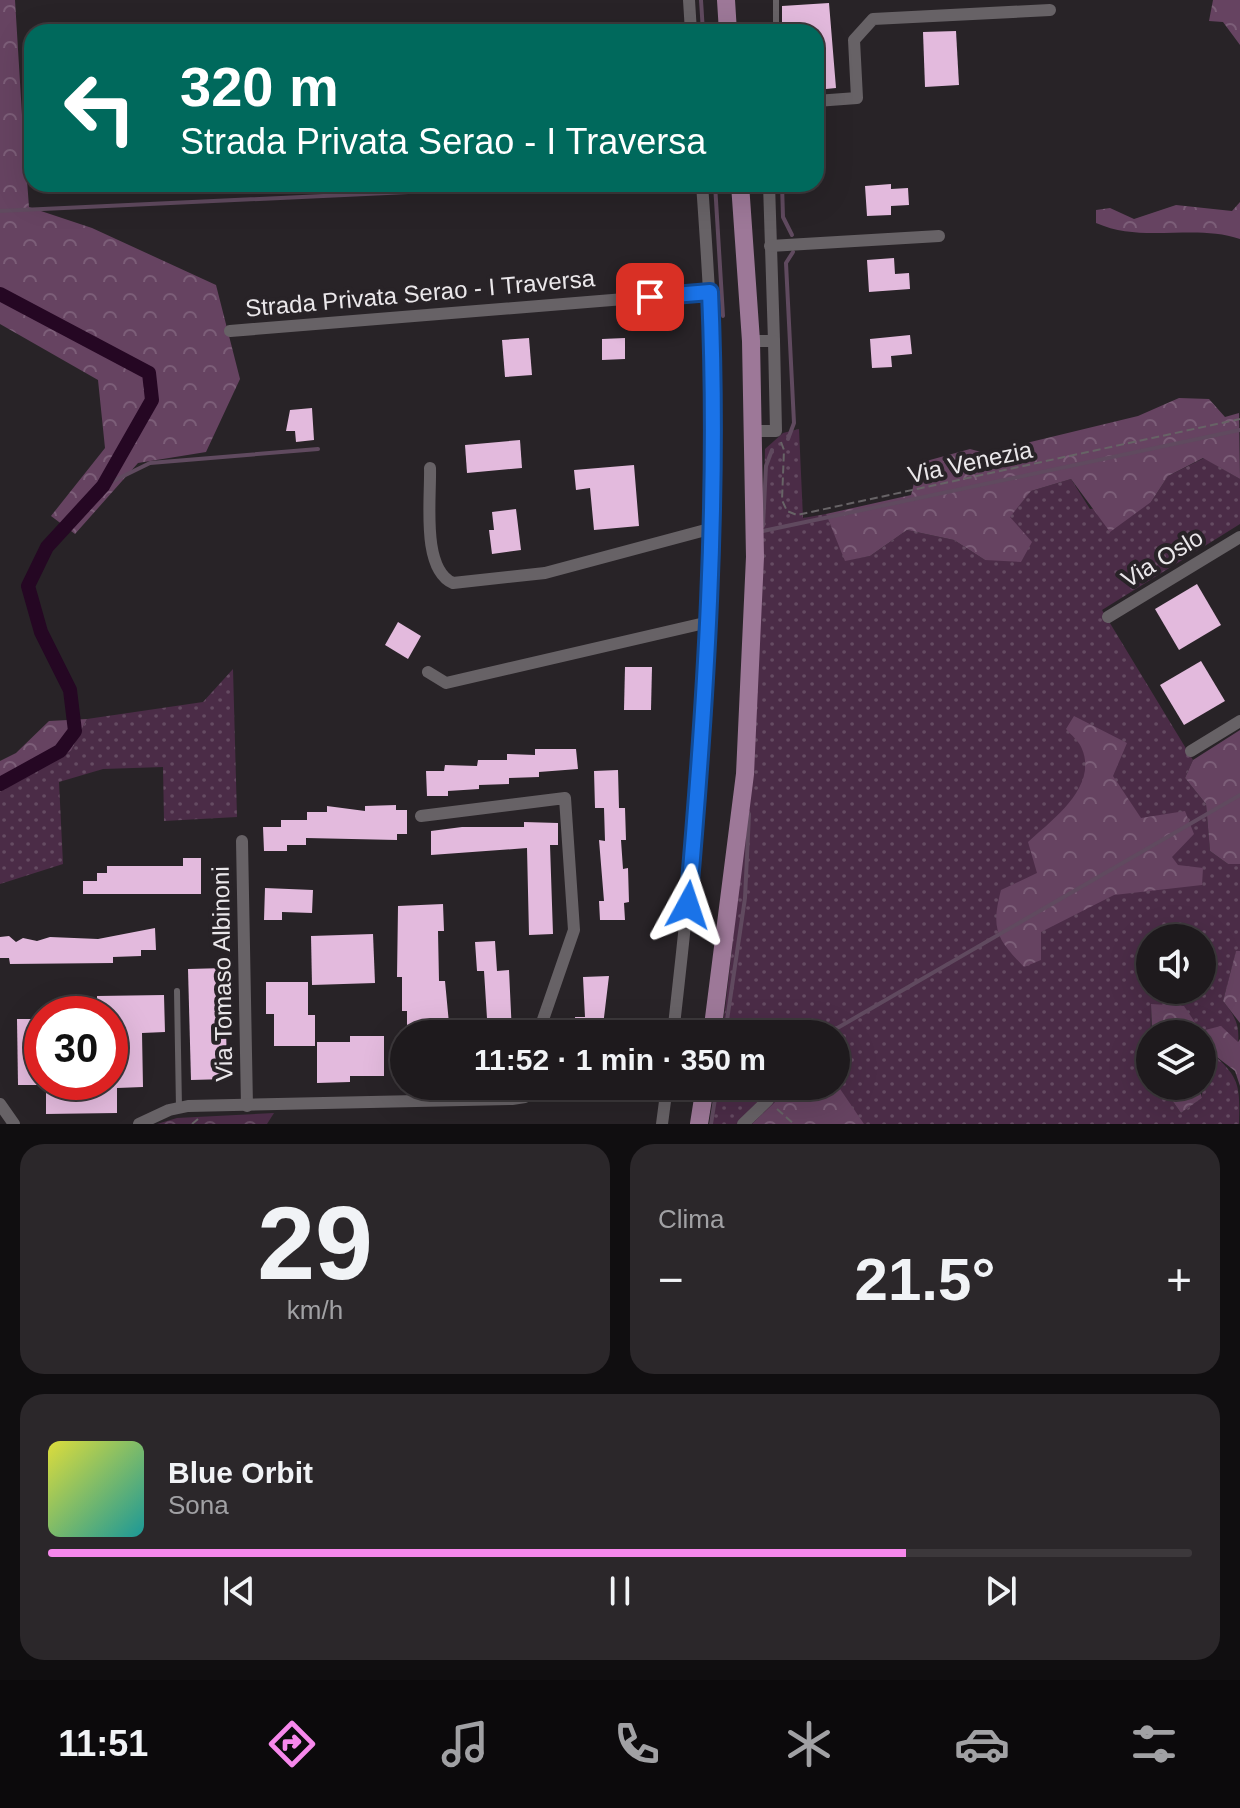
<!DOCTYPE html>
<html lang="it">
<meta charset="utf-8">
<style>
body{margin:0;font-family:Arial,sans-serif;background:#2b272a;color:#f1f3f6;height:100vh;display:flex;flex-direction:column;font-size:30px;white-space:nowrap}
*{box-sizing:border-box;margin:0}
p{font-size:26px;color:#a1a1a4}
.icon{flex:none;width:44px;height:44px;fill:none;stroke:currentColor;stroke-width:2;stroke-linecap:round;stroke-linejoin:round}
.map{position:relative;height:1124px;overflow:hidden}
.side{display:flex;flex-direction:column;gap:20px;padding:20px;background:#100e10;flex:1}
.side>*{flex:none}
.banner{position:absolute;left:24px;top:24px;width:800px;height:168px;border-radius:24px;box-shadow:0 8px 32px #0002,0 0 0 2px #3c383b;background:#00695c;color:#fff;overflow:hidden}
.buttons{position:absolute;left:1136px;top:924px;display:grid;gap:16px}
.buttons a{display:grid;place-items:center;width:80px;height:80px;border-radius:50%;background:#1e1a1d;box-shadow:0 8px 32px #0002,0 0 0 2px #3c383b;font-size:40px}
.speed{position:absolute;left:24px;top:996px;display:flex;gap:16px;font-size:40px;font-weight:700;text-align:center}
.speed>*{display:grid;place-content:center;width:104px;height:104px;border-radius:50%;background:#1e1a1d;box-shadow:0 8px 32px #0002,0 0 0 2px #3c383b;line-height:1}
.speed .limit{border:12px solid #d22;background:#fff;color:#111}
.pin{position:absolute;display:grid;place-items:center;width:68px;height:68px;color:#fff;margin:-34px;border-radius:16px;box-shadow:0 4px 12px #0006}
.me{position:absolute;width:88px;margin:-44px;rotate:5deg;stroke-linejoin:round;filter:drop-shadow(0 0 6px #0008)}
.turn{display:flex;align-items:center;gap:28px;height:168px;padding:0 24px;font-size:36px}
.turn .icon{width:104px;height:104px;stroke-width:2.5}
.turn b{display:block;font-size:56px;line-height:68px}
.big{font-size:60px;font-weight:700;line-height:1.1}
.side .tile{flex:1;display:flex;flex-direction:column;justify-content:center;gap:12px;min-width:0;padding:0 28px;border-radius:24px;background:#2b272a}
.side .dial{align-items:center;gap:0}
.dial b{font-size:104px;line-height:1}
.song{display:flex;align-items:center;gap:24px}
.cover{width:96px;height:96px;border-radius:12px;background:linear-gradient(135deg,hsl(60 70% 55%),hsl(180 70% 35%))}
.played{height:8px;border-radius:4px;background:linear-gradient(90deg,#f788ec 75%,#3c383b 75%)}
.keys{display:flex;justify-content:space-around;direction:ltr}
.heat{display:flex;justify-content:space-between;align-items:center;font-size:44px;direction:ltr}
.side .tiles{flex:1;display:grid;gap:20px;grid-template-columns:1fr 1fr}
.tile:last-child{grid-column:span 2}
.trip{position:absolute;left:390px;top:1020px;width:460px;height:80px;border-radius:40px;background:#1e1a1d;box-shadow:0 8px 32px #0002,0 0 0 2px #3c383b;font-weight:700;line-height:80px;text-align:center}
.tabs{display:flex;height:128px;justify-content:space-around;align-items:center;background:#0c0a0c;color:#a1a1a4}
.tabs .icon{width:56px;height:56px}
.tabs .current{color:#f788ec}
.tabs b{font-size:36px;color:#f1f3f6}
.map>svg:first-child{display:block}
.grass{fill:url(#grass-dots);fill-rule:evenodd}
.forest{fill:url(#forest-crowns)}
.park{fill:url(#park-crowns)}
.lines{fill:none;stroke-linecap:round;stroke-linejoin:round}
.stream{stroke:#604a5f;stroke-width:4}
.canal{stroke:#250723;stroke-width:14}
.building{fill:#e3badd}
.path{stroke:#676366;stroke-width:2;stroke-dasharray:8 4;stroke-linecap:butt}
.service{stroke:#676266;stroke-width:6}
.minor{stroke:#676266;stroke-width:12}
.primary{stroke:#9d7898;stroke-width:18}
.route-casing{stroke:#114b97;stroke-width:20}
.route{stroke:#1a73e8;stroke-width:14}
.labels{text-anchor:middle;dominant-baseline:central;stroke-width:8;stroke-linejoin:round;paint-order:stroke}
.street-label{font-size:24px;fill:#eae7ea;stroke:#282327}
</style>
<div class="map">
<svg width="1240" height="1124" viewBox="0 0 1240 1124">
<defs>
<pattern id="grass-dots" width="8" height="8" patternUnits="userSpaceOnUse" patternTransform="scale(2)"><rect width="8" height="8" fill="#4b2c47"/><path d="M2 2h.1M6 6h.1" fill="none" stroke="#654b62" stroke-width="1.8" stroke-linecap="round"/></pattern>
<pattern id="forest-crowns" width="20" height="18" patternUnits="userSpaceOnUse" patternTransform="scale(2)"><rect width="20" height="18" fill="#664361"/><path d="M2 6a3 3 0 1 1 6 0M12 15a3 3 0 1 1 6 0" fill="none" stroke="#7c5e78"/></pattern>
<pattern id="park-crowns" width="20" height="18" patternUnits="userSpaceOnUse" patternTransform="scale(2)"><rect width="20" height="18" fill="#4b2c47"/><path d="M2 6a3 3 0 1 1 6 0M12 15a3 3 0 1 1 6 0" fill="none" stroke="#654b62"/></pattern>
</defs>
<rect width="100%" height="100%" fill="#282327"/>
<!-- grass -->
<g class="grass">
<path d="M799,429L803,518L826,514L846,560L870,556L907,530L954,540L985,560L1009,517L1031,491L1071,479L1090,509L1151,502L1168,476L1204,458L1240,479V524L1102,610L1193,760L1185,778L1206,804L1210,851L1228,864H1240V951L1236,952L1223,1001C1234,1015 1240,1024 1238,1043L1201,1031L1151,1004L1150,1086H1162L1181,1113L1202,1098V1065L1213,1054C1240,1078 1240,1086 1239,1124H711L715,1086H836V1034H722C746,839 762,646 765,449L783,433ZM1150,938H1202V990H1150Z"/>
<path d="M233,669L237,817L164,821L163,767L103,769L59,782L63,864L0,884V792L71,751L87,719L203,702Z"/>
</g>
<!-- forest -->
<g class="forest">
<path d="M0,0H15L22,115H32V166L26,167L29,207L92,228L216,285L240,379L206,452L138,463L75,534L51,516L105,448L98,380L0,324Z"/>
<path d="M1213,0H1240V45L1223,22L1209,21Z"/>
<path d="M1240,202V239C1193,223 1144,244 1096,223V210L1110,208L1134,219L1176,205L1232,211Z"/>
<path d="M1179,398L1209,399L1225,417L1239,413L1240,479L1203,458L1168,476L1151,502L1110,532L1071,479L1031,491L1010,517L1032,542L1021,562L985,560L954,540L907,530L870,556L845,561L826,514L911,495L919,463L970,449L985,453L1138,416Z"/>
<path d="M1074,716L1127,743L1113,776L1141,818L1185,811L1194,834L1172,857L1178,865L1203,868L1202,885L1114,895L1041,932V960L1024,967C996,938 991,929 1001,890L1037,873L1028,842C1052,820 1098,787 1082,749C1080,742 1071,735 1066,729Z"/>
<path d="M87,719L71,751L0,792V761L16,753L49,721Z"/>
<path d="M1240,730V864H1228L1210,851L1206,804L1185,778L1193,760Z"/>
<path d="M1236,951H1240V1023L1223,1001Z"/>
<path d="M1151,1004L1184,1006L1201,1031L1221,1026L1238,1042L1240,1039V1086L1235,1071L1213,1054L1202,1065V1034H1152Z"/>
<path d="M836,1083L864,1124H752L792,1086H836Z"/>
<path d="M1162,1086H1199L1202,1098L1181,1113Z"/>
</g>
<!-- park -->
<path class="park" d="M274,1113L267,1124H157L177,1118Z"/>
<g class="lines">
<!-- stream -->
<g class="stream">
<path d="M701,0L703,32"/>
<path d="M715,184L723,316"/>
<path d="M782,184L783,217L792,235"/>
<path d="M0,211L581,184"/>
<path d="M788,439L794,423L786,263L793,252"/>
<path d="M103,486L150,463L318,449"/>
<path d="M763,526L766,466L772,450"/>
<path d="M763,531L1240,430"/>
<path d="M725,1034L745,898L749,814"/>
<path d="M827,1034L1240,795"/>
<path d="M715,1099L737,1086"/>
<path d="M711,1124L717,1086"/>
</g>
<!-- canal -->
<path class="canal" d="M0,294L149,373L152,400L103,486L47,547L28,586L41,632L70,690L75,731L60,751L0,784"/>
</g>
<!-- building -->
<g class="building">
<path d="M829,3L836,88L816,90V32H811V26L782,28V6Z"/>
<path d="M956,31L959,85L925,87L923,32Z"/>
<path d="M891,184V189L908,188L909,205L891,206V215L867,216L865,186Z"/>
<path d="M894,258L895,274L909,273L910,289L869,292L867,260Z"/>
<path d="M910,335L912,354L891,356L892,367L872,368L870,339Z"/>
<path d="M529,338L532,375L505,377L502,340Z"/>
<path d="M625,338V359L602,360V339Z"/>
<path d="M312,408L314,440L296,442L295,431H286L290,410Z"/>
<path d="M520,440L522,468L467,473L465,445Z"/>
<path d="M634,465L639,526L594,530L590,488L576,490L574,470Z"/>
<path d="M516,509L521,550L492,554L489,530H494L492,512Z"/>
<path d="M1197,584L1221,625L1179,650L1155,609Z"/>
<path d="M398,622L421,636L408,659L385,645Z"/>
<path d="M1201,661L1225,701L1184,725L1160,685Z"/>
<path d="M625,667H652L651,710H624Z"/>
<path d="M535,749H576L578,769L539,772V777L509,778V784L479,785V789L448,791V796H427L426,771H444L445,765L477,766L478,760H507V754L535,755Z"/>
<path d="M618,770L619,808H625L626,840H621L623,869L628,868L629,902L624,903L625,920H600L599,901H604L599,840L605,841L604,808H595L594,771Z"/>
<path d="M396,805V810H407V834H397V840L306,838V845H287V851H264L263,827H281V820H307V812H327V806L365,811V806Z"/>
<path d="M524,822L558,823V845H550L553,934L529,935L527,848L431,855V831L462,827H524Z"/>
<path d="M183,858H201V894H83V881H97V873H107V866H183Z"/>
<path d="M265,888L313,890L312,913L282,912V920H264Z"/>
<path d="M443,904L444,931H438L439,981H445L450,1034H407V1011H402V977H397L398,906Z"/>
<path d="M155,928L156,950H141V956L113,957V963L10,964L9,958H0V937L9,936L16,942L23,938L37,941L50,937L98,939Z"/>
<path d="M373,934L375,983L312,985L311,936Z"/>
<path d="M495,941L497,971L509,970L512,1034H488L484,971H477L475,942Z"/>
<path d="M225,968L227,1079L191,1080L188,969Z"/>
<path d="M609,976L602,1034H576L575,1017H585L583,977Z"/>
<path d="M266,982H308V1015H315V1046H274V1014H266Z"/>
<path d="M164,995L165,1032L142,1033L143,1087L117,1088V1113L46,1114V1082H110V1014H97V996Z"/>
<path d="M17,1019H42V1085H18Z"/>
<path d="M350,1036H384V1076H350V1082L317,1083V1042H350Z"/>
<path d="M568,1086H592L593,1098H569Z"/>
</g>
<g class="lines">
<!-- path -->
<g class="path">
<path d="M781,442L784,450L782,500L787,511L797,515L1240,419"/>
<path d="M777,1109L794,1124"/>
<path d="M192,1124L198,1119"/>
</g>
<!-- service -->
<g class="service">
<path d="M776,0V32"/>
<path d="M177,991L179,1108"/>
</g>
<!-- minor -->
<g class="minor">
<path d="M689,0L691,32"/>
<path d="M816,101L857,98L854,40L873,19L1050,10"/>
<path d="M769,184L774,341"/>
<path d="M770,246L939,236"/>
<path d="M230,331L710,292"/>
<path d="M751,341H774L776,431H754"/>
<path d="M430,468C431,498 421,569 453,583L545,573L713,528"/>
<path d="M1108,617L1240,537"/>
<path d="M428,672L446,683L709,622"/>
<path d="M1191,751L1240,721"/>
<path d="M421,816L565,798L574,930L538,1034"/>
<path d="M242,841L247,1106"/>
<path d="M673,1034C691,876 707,717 713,558C718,434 711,308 702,184"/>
<path d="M0,1104L14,1124"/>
<path d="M139,1124L169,1110L188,1106L512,1099L525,1097L536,1086"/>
<path d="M662,1124L667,1086"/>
<path d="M743,1124L768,1100L753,1086"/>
</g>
<!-- primary -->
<g class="primary">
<path d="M726,0L728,32"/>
<path d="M712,1034L745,774L755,557L751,341L740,184"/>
<path d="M699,1124L705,1086"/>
</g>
</g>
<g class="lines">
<!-- route casing -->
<g class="route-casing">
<path id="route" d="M650,297L710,292C719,497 706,700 688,905"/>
</g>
<!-- route -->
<use href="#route" class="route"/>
</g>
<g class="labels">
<!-- street labels -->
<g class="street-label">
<text transform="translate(420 293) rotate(-5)">Strada Privata Serao - I Traversa</text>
<text transform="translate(970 462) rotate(-12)">Via Venezia</text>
<text transform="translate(1162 558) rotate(-31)">Via Oslo</text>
<text transform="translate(222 974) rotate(-91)">Via Tomaso Albinoni</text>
</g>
</g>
</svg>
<div class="buttons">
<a><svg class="icon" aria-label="sound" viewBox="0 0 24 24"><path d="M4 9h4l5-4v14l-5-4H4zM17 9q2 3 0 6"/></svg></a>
<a><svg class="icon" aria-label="layers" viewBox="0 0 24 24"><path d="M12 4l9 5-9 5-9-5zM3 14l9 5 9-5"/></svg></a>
</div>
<div class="speed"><div class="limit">30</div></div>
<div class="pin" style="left:650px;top:297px;background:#d93025"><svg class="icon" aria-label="arrive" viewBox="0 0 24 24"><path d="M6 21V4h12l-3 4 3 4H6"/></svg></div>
<svg class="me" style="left:688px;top:905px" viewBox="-20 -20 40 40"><path d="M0-17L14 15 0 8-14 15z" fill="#1a73e8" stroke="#fff" stroke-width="4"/></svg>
<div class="trip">11:52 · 1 min · 350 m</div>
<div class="banner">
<div class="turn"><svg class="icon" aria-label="left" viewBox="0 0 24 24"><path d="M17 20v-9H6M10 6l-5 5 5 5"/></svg><div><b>320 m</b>Strada Privata Serao - I Traversa</div></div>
</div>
</div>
<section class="side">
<div class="tiles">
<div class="tile dial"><b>29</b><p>km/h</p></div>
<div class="tile"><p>Clima</p>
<div class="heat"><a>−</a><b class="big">21.5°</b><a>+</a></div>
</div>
<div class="tile">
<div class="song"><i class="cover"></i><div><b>Blue Orbit</b><p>Sona</p></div></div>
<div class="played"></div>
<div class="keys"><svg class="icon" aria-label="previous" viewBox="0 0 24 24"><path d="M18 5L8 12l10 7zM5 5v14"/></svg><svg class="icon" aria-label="pause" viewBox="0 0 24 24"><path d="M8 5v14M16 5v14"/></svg><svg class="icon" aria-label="next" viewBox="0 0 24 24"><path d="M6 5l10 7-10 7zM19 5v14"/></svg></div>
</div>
</div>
</section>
<nav class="tabs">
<b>11:51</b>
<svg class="icon current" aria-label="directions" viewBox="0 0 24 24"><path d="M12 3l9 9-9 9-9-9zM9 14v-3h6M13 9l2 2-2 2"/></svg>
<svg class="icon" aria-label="music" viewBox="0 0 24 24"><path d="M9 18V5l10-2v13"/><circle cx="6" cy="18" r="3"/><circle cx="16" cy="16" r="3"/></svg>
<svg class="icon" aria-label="phone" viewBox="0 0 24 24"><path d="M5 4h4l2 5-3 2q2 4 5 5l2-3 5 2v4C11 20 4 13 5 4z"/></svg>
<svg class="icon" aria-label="climate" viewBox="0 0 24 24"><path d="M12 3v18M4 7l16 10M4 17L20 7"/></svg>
<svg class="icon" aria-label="car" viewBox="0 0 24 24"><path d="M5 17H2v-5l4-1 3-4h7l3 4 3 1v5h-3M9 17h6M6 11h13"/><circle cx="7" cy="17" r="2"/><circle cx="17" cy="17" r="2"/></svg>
<svg class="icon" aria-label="filters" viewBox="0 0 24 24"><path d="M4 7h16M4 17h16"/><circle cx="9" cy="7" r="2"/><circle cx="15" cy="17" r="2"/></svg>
</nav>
